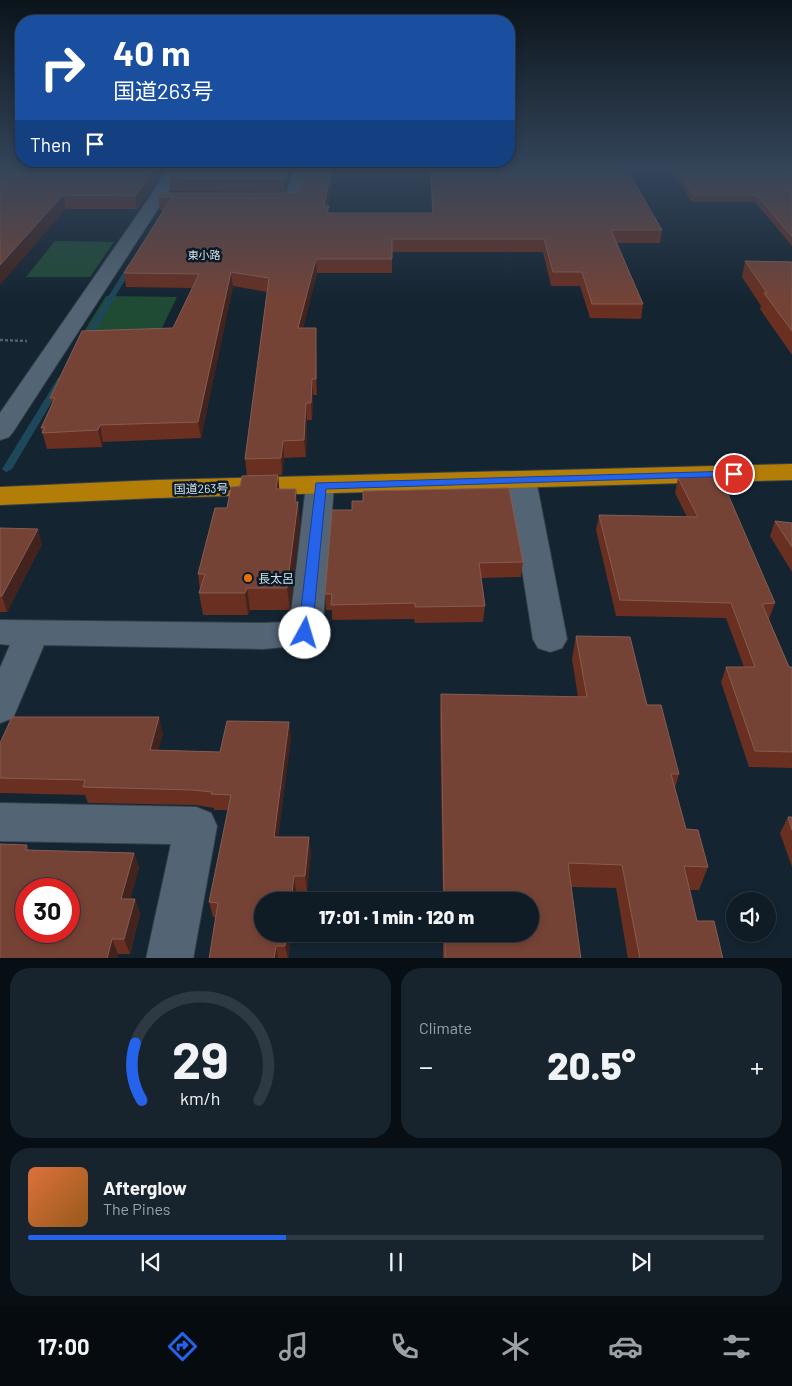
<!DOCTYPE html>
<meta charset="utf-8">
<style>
body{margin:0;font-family:Barlow,"Noto Sans JP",sans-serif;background:#18242d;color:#f1f3f6;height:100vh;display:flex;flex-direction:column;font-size:19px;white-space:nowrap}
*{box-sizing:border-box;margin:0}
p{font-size:16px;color:#9ba1a7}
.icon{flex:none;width:28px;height:28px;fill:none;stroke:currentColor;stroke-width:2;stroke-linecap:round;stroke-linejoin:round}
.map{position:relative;height:958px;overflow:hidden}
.details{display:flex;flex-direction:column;gap:10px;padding:10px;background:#080f14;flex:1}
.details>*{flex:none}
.top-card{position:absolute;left:15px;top:15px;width:500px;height:152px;border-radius:20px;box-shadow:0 2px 8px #0003,0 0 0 1px #2f3942;background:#1a4fa0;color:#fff;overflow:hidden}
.controls{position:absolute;left:726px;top:892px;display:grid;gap:10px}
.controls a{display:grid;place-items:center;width:50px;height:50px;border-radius:50%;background:#0f1b25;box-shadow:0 2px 8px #0003,0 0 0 1px #2f3942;font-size:25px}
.speed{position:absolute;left:15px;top:878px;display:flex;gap:10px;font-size:25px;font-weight:700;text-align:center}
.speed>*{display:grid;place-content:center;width:65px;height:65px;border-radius:50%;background:#0f1b25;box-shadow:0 2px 8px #0003,0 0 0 1px #2f3942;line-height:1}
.speed .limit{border:8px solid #d22;background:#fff;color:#111}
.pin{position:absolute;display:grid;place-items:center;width:42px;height:42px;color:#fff;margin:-21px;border:2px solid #fff;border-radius:50%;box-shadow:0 1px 5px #0007}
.me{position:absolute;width:55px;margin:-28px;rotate:6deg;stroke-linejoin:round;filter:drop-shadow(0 0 4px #0008)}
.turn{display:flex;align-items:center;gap:18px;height:105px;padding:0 15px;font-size:22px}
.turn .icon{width:65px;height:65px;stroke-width:2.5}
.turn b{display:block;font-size:35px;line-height:42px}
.then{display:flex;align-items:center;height:48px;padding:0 15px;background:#0003;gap:10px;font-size:19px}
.big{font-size:38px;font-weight:800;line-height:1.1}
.details .tile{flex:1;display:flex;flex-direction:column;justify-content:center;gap:8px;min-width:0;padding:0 18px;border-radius:20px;background:#18242d}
.details .dial{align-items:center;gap:0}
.dial svg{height:130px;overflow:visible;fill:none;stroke:#2f3942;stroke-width:7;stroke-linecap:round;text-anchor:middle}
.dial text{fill:#f1f3f6;stroke:none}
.song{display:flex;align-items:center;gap:15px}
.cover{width:60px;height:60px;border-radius:8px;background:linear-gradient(135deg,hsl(20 70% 55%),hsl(30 70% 35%))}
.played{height:5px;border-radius:2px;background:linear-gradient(90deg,#2563eb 35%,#2f3942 35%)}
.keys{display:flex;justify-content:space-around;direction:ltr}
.heat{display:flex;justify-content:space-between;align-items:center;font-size:28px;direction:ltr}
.details .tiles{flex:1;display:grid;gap:10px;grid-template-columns:1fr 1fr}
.tile:last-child{grid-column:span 2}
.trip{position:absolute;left:254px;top:892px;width:285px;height:50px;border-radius:25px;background:#0f1b25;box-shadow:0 2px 8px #0003,0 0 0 1px #2f3942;font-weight:800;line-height:50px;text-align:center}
.tabs{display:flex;height:80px;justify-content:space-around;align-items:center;background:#060b0f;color:#9ba1a7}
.tabs .icon{width:35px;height:35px}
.tabs .active{color:#2563eb}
.tabs b{font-size:22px;color:#f1f3f6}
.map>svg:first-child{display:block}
.green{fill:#1f4b35}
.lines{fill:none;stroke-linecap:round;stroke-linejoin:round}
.stream{fill:#1c485a;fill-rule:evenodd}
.minor-casing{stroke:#35404b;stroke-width:2}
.highway-casing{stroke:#35404b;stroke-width:2}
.path{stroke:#52606c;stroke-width:2.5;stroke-dasharray:3 2;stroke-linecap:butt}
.minor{fill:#536575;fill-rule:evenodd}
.highway{fill:#b27e08;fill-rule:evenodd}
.wall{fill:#692f20}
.shaded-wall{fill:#42231e}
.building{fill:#754336;stroke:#855c52;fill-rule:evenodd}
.route{fill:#2563eb;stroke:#184099}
.food-dot{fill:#e8710a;stroke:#0a1b27;stroke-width:2}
.labels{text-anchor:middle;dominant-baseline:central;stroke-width:5;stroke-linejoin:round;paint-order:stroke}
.far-neighbourhood-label{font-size:11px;fill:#d8e2eb;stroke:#0a1b27}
.street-label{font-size:12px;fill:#d8e2eb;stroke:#0a1b27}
.poi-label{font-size:12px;fill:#d8e2eb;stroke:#0a1b27;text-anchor:start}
</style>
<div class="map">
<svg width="792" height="959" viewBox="0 0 792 959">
<rect width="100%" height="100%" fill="#142431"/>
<!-- green -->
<g class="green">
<path d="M55,241L114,242L90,277H26Z"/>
<path d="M106,296L177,297L158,336L80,338Z"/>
</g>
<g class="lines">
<!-- stream -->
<g class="stream">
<path d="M131,263L134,265L88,342L87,344H81L80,342L128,265Z"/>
<path d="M62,375L66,378L12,469L7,472L4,471L2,469L58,378Z"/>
</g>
<!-- minor casing -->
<g class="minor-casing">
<g id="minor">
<path d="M168,168H182L165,198L13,432L9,437L0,440V413L149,198Z"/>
<path d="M295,168H309L298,202H255L253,199L255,196L286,194Z"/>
<path d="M522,472L532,474L536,480L567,639L562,648L550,652L538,648L533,639L508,480L512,474Z"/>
<path d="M320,478L330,480L334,486L322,633L317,642L305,645L263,649L44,645L13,718L0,723V668L10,645L0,644V620L263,623L290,622L306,486L310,480Z"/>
<path d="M0,803L196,807L211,813L217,826L193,959H146L171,844L0,841Z"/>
</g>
</g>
<!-- highway casing -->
<g class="highway-casing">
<path id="highway" d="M792,464V480L156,498L0,505V487L156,480Z"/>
</g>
<!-- path -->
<path class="path" d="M0,340L27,341"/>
<!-- minor -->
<use href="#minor" class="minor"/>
<!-- highway -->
<use href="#highway" class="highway"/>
</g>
<!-- wall -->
<g class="wall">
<path d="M0,168H49L47,170H67L66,168H166L164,170H153L155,183L137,209H66Z"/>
<path d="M293,168L285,192L171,191L169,178Z"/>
<path d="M335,168L327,206L329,213H432L430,168H626L662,230L660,243H617L643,304L641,319L590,318L580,286H551L543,252H392V273H317L303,328L316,343L317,395H313L312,420H307L306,457L284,458L282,475L247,476L245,459L267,292L233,286L201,438L103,442L102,447L47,449L41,428L52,404L50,398L173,328L192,288L126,287L124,273L164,210H160L158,197L292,193L298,192Z"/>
<path d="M670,168H792V246L755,202H692Z"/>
<path d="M745,261L792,262V355L760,309L761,306L742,277Z"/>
<path d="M278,475L279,489L298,502L300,524L290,610H250L248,615H203L199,593L200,590L198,574L227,508L240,486Z"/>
<path d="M678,478L775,603L769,619L789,667H792V768L749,767L721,682L726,667H744L726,618L616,616L596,530L599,515L687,517L675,493Z"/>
<path d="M352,510L523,562L521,577L481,578L485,606L483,622L415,623L414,619L332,620V610H326L325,594Z"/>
<path d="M775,521L792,523V572L770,536Z"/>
<path d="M0,528L42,544L7,612H0Z"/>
<path d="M576,636L647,705L679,774L675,788L686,829L708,867L699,890H690L697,921L723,959H628L616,888L571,887L581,959H443V934H530V901H443L440,717L441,694L578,697L572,659Z"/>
<path d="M163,733L158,750L220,752L291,737L278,837L311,852L307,891H296L262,934H291L288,959H209L216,917H213L209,902L228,810H214V808L196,805L88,803L85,795L0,793V743Z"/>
<path d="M788,817H792V867L780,833Z"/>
<path d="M27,845L29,850L134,853L139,868L130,899H135L140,914L130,954H118L117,959H0Z"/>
</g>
<!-- shaded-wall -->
<g class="shaded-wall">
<path d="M288,168H293L285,192L284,179Z"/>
<path d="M332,168H335V169L324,218V206Z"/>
<path d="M153,170L155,183L137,209L135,196Z"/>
<path d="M63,195L66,209L0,285V265Z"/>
<path d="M316,259L317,273L299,343L298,328Z"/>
<path d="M231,272L233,286L201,438L198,422Z"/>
<path d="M316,328V343L317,395L316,379Z"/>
<path d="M312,379L313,395L312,420L311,403Z"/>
<path d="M306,403L307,420L306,457L304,440Z"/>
<path d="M100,425L103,442L102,447L98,430Z"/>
<path d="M283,441L284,458L282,475L281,458Z"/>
<path d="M278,475L280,496L276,489Z"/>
<path d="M296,489L300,524L290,610L287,588Z"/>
<path d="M38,529L42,544L7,612L2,596Z"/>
<path d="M247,588L250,610L248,615L245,593Z"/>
<path d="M159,717L163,733L154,766L150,750Z"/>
<path d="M289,722L291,737L276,852L274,837Z"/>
<path d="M309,837L311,852L307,891L305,876Z"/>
<path d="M134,853L139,868L126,915L121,899Z"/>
<path d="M294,876L296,891L295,901H291Z"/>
<path d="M135,899L140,914L130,954L124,939Z"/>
<path d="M287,934H291L288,959L285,946Z"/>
<path d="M112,939L118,954L117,959H107Z"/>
<path d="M276,946L278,959H274Z"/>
</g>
<!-- building -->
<g class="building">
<path d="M0,168H42L48,170H153L135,196L63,195L0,265Z"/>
<path d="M175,168H288L284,179L169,178Z"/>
<path d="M307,168H332L324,206H329L327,213H433L431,168H626L662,230H611L643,304H592L582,272H553L544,239H392V259H316L298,328H316V379H312L311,403H306L304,440L283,441L281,458L245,459L269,278L231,272L198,422L100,425L98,430L42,433L45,427L41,428L55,398H50L82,331L173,328L199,274L124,273L172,197H158L161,193H292L298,192L301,188Z"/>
<path d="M675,168H792V237L757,195H694Z"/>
<path d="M745,261L792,262V331L764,293H767Z"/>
<path d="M278,475L276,489H296L295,502H298L287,588H247L245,593H199L205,574H198L215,508H227L231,487L240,486L242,476Z"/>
<path d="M720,476L775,603L762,604L789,667H792V752L755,751L726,667H755L731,603L620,600L599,515L698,517L678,478Z"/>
<path d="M509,488L523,562L479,563L485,606L415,607V603L331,605L332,594H325L332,510H352V501H363V491Z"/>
<path d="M775,521L792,523V547Z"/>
<path d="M0,528L38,529L2,596H0Z"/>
<path d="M576,636L630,637L647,705H661L679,774H671L686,829L698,830L708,867L684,866L697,921H714L723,959H640L622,865L568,863L581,959H445V934H530V901H444L441,694L587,697Z"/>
<path d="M12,717H159L150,750L220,752L227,721L289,722L274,837H309L305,876H294L291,901H262V934H287L285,946H276L274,959H209L218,903L209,902L231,795L211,794L212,792L192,790L83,787L85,780L0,778V743Z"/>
<path d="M788,817H792V830Z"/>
<path d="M0,844L27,845L25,850L134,853L121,899H135L124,939H112L107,959H0ZM26,889H69V931H26Z"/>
</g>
<!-- sky -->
<linearGradient id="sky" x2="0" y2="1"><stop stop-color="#0b141b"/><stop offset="0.56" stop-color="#34455a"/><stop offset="1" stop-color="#34455a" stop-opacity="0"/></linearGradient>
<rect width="792" height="302" fill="url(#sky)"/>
<!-- route -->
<path class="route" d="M734,471L740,474L738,476L326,489L312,633L310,636L305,638L300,636L298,633L316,483Z"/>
<!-- markers -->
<circle class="food-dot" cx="248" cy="578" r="5"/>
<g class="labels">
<!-- far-neighbourhood labels -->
<g class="far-neighbourhood-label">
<text x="204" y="254">東小路</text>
</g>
<!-- street labels -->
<g class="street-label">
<text transform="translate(201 488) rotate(-1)">国道263号</text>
</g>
<!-- poi labels -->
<g class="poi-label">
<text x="258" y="578">長太呂</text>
</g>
</g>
</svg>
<div class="controls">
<a><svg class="icon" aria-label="sound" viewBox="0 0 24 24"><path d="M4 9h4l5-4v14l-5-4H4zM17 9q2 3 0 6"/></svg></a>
</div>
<div class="speed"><div class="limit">30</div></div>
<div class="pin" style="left:734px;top:474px;background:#d93025"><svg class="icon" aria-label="arrive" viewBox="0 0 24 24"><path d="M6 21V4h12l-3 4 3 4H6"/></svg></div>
<svg class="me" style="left:305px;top:633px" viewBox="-20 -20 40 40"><circle r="19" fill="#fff"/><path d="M0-13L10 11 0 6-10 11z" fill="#2563eb"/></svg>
<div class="trip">17:01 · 1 min · 120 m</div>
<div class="top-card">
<div class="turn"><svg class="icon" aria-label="right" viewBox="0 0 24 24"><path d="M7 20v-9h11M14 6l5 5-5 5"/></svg><div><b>40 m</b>国道263号</div></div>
<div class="then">Then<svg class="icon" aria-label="arrive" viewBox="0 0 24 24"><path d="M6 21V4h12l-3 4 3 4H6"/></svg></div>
</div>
</div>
<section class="details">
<div class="tiles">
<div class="tile dial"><svg viewBox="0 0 100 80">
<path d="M14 69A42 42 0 1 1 86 69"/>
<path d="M14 69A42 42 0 0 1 10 34" stroke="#2563eb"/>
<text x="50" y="56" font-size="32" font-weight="700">29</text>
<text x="50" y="72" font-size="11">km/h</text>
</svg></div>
<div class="tile"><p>Climate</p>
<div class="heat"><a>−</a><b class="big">20.5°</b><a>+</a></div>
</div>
<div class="tile">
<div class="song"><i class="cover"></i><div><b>Afterglow</b><p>The Pines</p></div></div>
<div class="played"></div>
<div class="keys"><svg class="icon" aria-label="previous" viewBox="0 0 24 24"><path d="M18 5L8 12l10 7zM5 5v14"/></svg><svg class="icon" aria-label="pause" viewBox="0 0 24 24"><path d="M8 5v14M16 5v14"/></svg><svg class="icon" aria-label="next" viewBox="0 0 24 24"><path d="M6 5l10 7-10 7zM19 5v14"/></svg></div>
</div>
</div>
</section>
<nav class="tabs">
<b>17:00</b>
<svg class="icon active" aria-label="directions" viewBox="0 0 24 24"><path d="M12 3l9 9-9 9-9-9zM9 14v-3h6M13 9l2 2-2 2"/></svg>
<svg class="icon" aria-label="music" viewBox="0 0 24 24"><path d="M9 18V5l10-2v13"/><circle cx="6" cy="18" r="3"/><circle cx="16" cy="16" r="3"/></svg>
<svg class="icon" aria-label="phone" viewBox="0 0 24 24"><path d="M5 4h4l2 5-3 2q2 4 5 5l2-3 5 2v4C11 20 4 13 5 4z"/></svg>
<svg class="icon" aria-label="climate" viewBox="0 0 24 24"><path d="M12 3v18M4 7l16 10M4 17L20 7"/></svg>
<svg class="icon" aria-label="car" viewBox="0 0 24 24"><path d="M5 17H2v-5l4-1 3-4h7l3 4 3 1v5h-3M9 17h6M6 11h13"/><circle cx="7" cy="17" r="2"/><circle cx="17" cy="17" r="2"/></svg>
<svg class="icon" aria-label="filters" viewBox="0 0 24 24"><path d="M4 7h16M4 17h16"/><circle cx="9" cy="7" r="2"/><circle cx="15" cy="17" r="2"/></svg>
</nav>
